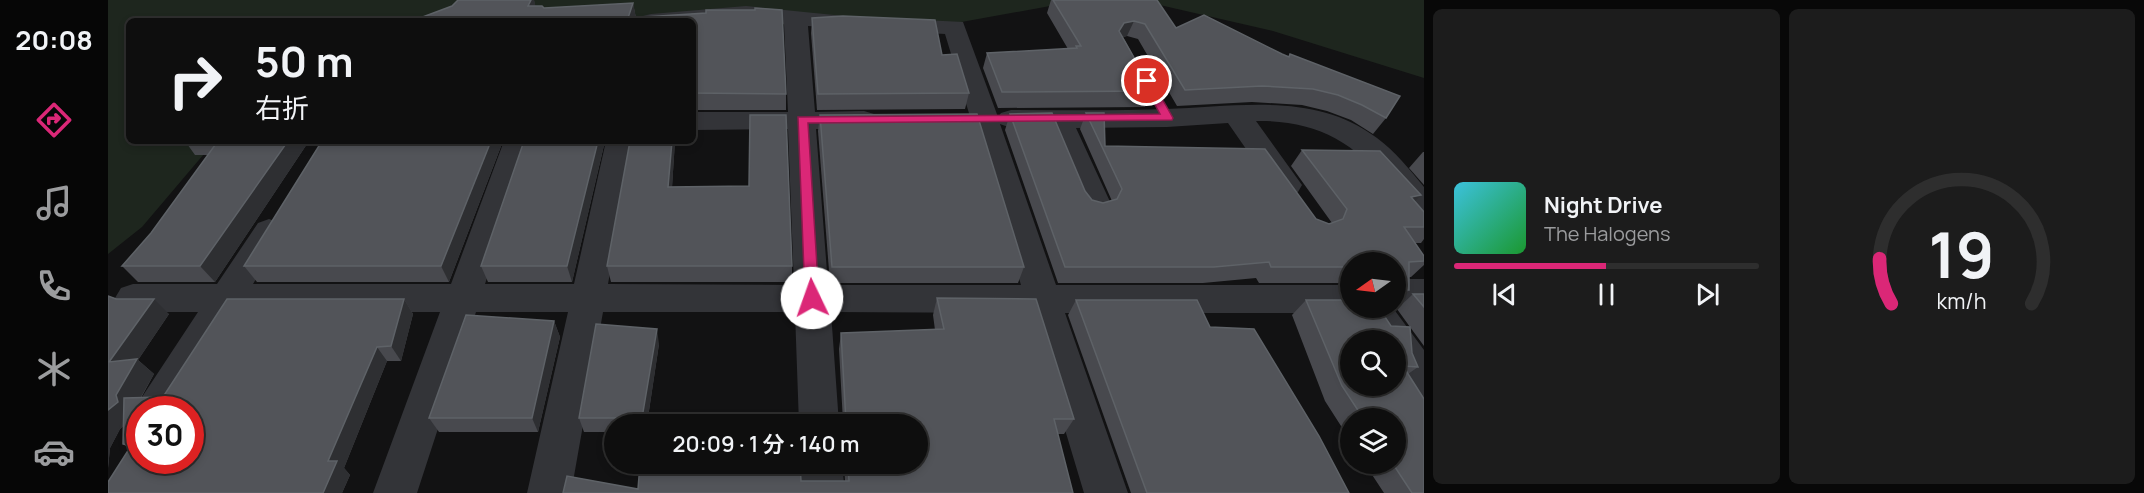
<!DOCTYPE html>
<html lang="ja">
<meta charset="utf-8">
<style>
body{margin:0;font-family:Manrope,"Noto Sans JP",sans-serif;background:#1c1c1c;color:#f1f3f6;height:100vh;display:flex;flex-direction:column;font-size:22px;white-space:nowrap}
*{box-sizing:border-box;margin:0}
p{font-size:20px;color:#9b9c9e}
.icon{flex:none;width:33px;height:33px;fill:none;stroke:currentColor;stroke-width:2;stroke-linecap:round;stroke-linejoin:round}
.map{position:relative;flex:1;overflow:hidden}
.drawer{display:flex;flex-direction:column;gap:9px;padding:9px;background:#080808;width:720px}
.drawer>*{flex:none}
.hud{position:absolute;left:18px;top:18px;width:570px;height:126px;border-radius:9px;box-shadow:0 3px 9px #0003,0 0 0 2px #2e2e2e;background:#0e0e0e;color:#f1f3f6;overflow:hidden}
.needle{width:39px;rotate:256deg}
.buttons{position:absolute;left:1232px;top:252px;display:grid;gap:12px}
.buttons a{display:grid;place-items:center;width:66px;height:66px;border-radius:50%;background:#0e0e0e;box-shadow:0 3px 9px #0003,0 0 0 2px #2e2e2e;font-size:30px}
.speed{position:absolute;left:18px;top:396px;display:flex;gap:12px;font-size:30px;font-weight:700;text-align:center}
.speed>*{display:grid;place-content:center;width:78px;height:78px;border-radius:50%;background:#0e0e0e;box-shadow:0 3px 9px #0003,0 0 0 2px #2e2e2e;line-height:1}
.speed .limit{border:9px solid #d22;background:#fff;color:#111}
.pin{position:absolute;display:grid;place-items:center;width:51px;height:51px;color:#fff;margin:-26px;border:3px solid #fff;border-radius:50%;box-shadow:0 2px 6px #0007}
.me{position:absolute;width:66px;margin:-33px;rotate:357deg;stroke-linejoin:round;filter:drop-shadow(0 0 4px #0008)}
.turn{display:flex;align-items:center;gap:21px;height:126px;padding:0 30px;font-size:27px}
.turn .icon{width:78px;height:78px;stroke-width:2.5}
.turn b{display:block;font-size:42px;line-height:51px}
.drawer .card{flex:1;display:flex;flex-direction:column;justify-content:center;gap:9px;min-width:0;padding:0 21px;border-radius:9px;background:#1c1c1c}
.drawer .dial{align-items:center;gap:0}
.dial svg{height:156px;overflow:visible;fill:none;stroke:#2e2e2e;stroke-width:7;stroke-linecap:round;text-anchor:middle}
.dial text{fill:#f1f3f6;stroke:none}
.song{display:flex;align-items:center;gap:18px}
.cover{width:72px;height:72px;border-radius:9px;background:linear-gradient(135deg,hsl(190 70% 55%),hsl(130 70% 35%))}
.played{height:6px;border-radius:3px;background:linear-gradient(90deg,#db2777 50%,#2e2e2e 50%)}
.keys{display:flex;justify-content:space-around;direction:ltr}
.drawer .tiles{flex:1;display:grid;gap:9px;grid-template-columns:repeat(2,1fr)}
.trip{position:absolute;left:496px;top:414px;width:324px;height:60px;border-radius:30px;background:#0e0e0e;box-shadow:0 3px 9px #0003,0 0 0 2px #2e2e2e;font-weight:600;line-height:60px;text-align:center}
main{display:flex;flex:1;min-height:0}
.tabs{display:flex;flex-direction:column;width:108px;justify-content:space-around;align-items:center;background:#060606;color:#9b9c9e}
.tabs .icon{width:42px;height:42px}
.tabs .active{color:#db2777}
.tabs b{font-size:27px;color:#f1f3f6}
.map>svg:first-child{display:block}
.green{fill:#1e261e}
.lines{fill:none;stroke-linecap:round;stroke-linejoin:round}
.minor{fill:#333438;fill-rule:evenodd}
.wall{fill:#48494e}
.shaded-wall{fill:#2e2f32}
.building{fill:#525459;stroke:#5e6267;stroke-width:1.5;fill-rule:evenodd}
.route{fill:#db2777;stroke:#8e194d;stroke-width:1.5}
</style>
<main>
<nav class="tabs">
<b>20:08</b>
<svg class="icon active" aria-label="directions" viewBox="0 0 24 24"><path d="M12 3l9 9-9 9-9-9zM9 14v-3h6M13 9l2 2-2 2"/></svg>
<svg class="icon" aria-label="music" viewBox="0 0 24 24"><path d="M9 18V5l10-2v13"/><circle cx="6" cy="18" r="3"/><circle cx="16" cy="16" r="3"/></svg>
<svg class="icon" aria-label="phone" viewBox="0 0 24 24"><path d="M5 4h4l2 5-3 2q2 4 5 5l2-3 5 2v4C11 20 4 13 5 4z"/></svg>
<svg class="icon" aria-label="climate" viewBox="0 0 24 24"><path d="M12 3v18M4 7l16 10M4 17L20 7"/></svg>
<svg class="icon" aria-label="car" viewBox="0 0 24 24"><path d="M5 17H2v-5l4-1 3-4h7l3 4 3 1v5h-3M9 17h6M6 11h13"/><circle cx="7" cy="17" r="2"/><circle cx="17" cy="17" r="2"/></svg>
</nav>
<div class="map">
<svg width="1316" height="493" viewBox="0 0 1316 493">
<rect width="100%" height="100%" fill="#121213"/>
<!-- green -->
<g class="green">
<path d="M0,0H975L826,27L585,23V21H21V141H107L34,227L0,254Z"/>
<path d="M1030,0H1316V78L1165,31Z"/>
</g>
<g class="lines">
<!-- minor -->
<g class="minor">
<path d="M638,6L736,16L855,22L890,117L893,113L903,110C955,110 1006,111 1058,109C1129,107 1207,91 1269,138C1287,151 1302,170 1316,187V219C1299,214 1291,198 1280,185C1245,140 1205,120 1148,121L1194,185L1190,192L1179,195L1168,192L1120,123L1059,127L968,128L1004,206L999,214L988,217L977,214L972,206L940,128H903L892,124L948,285H1242V308H1285L1316,350V398C1288,388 1287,367 1287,340H1268L1250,310L1242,313H957L1020,493H976L922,313L723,312L731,424H691L687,312H495L463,493H419L460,312H368L309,493H265L332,312H129L70,410H32V417L28,410L34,397L90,312H25L13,308L7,298L13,288L25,284H109L150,223L161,219L172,223L177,231L145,284H343L396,141H424L377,284H466L498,141H526L500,284L686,285L680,129L585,130V112H680L676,24L638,20L585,25V21H531L535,16L543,14ZM700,26L837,34L913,285H720L708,129H756L766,126L770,120L766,114L756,111L707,112Z"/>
<rect x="1287" y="279" width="29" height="28"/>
<path d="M692,464H734L737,493H693Z"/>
</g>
</g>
<!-- wall -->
<g class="wall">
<path d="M350,0H426L427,6H434L436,8L525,3L528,18L598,13V10H647V8L674,10L678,94V110H585V21H304L344,6Z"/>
<path d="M943,0H1049L1068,28L1174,54L1278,118L1265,134L1243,120L1219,111L1194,105L1144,102L1069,106L1030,39L1019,36L1015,37L1045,91L1037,107L890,108L875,68L879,53L960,49L939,13Z"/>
<path d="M704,18L834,55L861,93L857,109L709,110L703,33Z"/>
<path d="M978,113L997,146L1221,224L1224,223L1183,166L1194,150L1313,195L1306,201L1316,212V239L1313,243H1307L1316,256V265L1303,277H1301V290L1287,304V262H1242V283H1151L1148,278L1095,283H950L897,130L902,114L977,191L984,200L995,203L1004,201L972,129Z"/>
<path d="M712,115L916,267L910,283H722L710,131Z"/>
<path d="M77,141H201L107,282H30L14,266L43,233L100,155H87Z"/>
<path d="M214,141H395L341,282H149L136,266Z"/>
<path d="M416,141H497L464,282H380L373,266Z"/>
<path d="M567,141L564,187L684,266V282H503L499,266Z"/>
<path d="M1315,152H1316V185L1301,168Z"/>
<path d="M1305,294H1316V346L1302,327L1304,353L1310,367L1300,374L1316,493H1276L1257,464H1287V418H1242V440L1217,401L1184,315L1198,300L1283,326L1302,327L1289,309Z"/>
<path d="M0,296L61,314L30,360L46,374L33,398L55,397L296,299L305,314L293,361H279L236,468L242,475L234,493H0L22,449L15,444V426L12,429L2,448L0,468Z"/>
<path d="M829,298L966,419L956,434H949L965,493L530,489L693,481H737L736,464H810L735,422L731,349L733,333L827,330L825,315Z"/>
<path d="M968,300L1102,327L1241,493H1023L960,315Z"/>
<path d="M446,321L452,337L430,432H331L321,418Z"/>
<path d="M551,344L539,424H507V432H476L471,418Z"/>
</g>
<!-- shaded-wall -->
<g class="shaded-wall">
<path d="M423,0H426L429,12L420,6Z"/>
<path d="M525,3L528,18H520Z"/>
<path d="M1026,21L1019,36L1010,38L1011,31L1016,23Z"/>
<path d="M180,141H201L107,282L92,266Z"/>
<path d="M383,141H395L341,282L333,266Z"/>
<path d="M490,141H497L464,282L459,266Z"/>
<path d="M564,141H567L563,203L560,187Z"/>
<path d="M1313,195L1298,211L1303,197Z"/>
<path d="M46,299L61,314L30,360L46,374L26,409L29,416L12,429L2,448L0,468V410L8,395L1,362Z"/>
<path d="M296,299L305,314L293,361L283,346Z"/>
<path d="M446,321L452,337L430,432L424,418Z"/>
<path d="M549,329L551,344L539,424H536L534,418Z"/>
<path d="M269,347L279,361L236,468L242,475L234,493H215L220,461Z"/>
</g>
<!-- building -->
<g class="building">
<path d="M350,0H423L420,6H434L436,8L525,3L520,18L598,13V10H647V8L674,10L678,94L585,93V21H304L344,6Z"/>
<path d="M945,0H1049L1068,28L1096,15L1174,54L1181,57L1182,54L1292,96L1278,118L1254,105L1230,95L1205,89L1154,86L1077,90L1037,24L1026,21L1016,23L1011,31L1045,91L894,92L879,53L969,48L968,46H973Z"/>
<path d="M735,16L827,20L834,55L849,54L861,93L710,94L704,18Z"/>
<path d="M944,113L977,191L984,200L995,203L1009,199L1014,189L978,113H996L997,146L1157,149L1208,219L1221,224L1235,219L1239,209L1194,150L1272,151L1313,195L1303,197L1316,212V227H1296L1316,256V261L1301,262V290H1287V262H1242V267H1163L1161,262L1106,267H957L902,114Z"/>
<path d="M869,114L916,267H724L712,115Z"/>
<path d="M642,115H678L684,266H499L522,141H564L560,187L641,186Z"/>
<path d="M110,141H180L92,266H14L43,233Z"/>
<path d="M214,141H383L333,266H136Z"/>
<path d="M416,141H490L459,266H373Z"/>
<path d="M1305,294H1316V307Z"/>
<path d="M0,296L8,299H46L1,362L29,359L8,395L10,402L0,410Z"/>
<path d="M829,298L928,299L966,419H946L965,493H455L459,476L530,489L532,464H692L693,481H741L740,464H810V424H553L606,419L738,422L733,333L836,329Z"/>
<path d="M119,299H296L283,346L269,347L220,461H229L215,493H0V482L23,446L15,444L16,398L55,397ZM32,410H82V460H32Z"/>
<path d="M968,300H1089L1102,327L1146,329L1211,436L1241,493H1039Z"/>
<path d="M1198,300H1242V308H1271L1283,326L1302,327L1304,353L1310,367L1295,366L1316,399V493H1304L1285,464H1287V418H1255L1234,386ZM1242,340H1287V386H1242Z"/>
<path d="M358,315L446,321L424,418H321Z"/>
<path d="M488,324L549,329L534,418H471Z"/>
</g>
<!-- route -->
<path class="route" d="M1039,78L1044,81L1065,118L1064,120L700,123L711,298L709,302H699L697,298L690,117L1052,114L1034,81Z"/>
</svg>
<div class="buttons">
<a><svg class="needle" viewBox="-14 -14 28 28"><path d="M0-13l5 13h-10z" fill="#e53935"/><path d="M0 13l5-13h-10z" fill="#9b9c9e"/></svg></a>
<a><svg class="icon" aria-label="search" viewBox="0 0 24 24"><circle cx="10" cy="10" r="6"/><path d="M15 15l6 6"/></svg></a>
<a><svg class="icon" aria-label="layers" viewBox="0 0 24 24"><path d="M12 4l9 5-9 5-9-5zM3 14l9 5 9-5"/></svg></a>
</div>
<div class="speed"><div class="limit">30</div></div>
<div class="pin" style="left:1039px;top:81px;background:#d93025"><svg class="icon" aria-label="arrive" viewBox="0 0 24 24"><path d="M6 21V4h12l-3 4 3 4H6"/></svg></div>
<svg class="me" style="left:704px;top:298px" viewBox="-20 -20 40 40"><circle r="19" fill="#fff"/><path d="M0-13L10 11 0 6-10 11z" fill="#db2777"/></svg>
<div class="trip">20:09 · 1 分 · 140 m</div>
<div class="hud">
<div class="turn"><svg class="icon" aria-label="right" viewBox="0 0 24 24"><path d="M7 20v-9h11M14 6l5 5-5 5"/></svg><div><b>50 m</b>右折</div></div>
</div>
</div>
<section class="drawer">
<div class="tiles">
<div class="card">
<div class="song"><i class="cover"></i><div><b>Night Drive</b><p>The Halogens</p></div></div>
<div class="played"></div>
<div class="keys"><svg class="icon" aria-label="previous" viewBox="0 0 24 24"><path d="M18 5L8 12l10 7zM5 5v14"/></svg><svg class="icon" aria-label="pause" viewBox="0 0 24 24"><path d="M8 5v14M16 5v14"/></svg><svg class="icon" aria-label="next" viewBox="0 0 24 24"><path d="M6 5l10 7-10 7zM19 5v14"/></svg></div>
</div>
<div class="card dial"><svg viewBox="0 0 100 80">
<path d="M14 69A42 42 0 1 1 86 69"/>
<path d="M14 69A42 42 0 0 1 8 46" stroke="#db2777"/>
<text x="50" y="56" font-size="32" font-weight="700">19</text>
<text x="50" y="72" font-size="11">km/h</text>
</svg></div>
</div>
</section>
</main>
